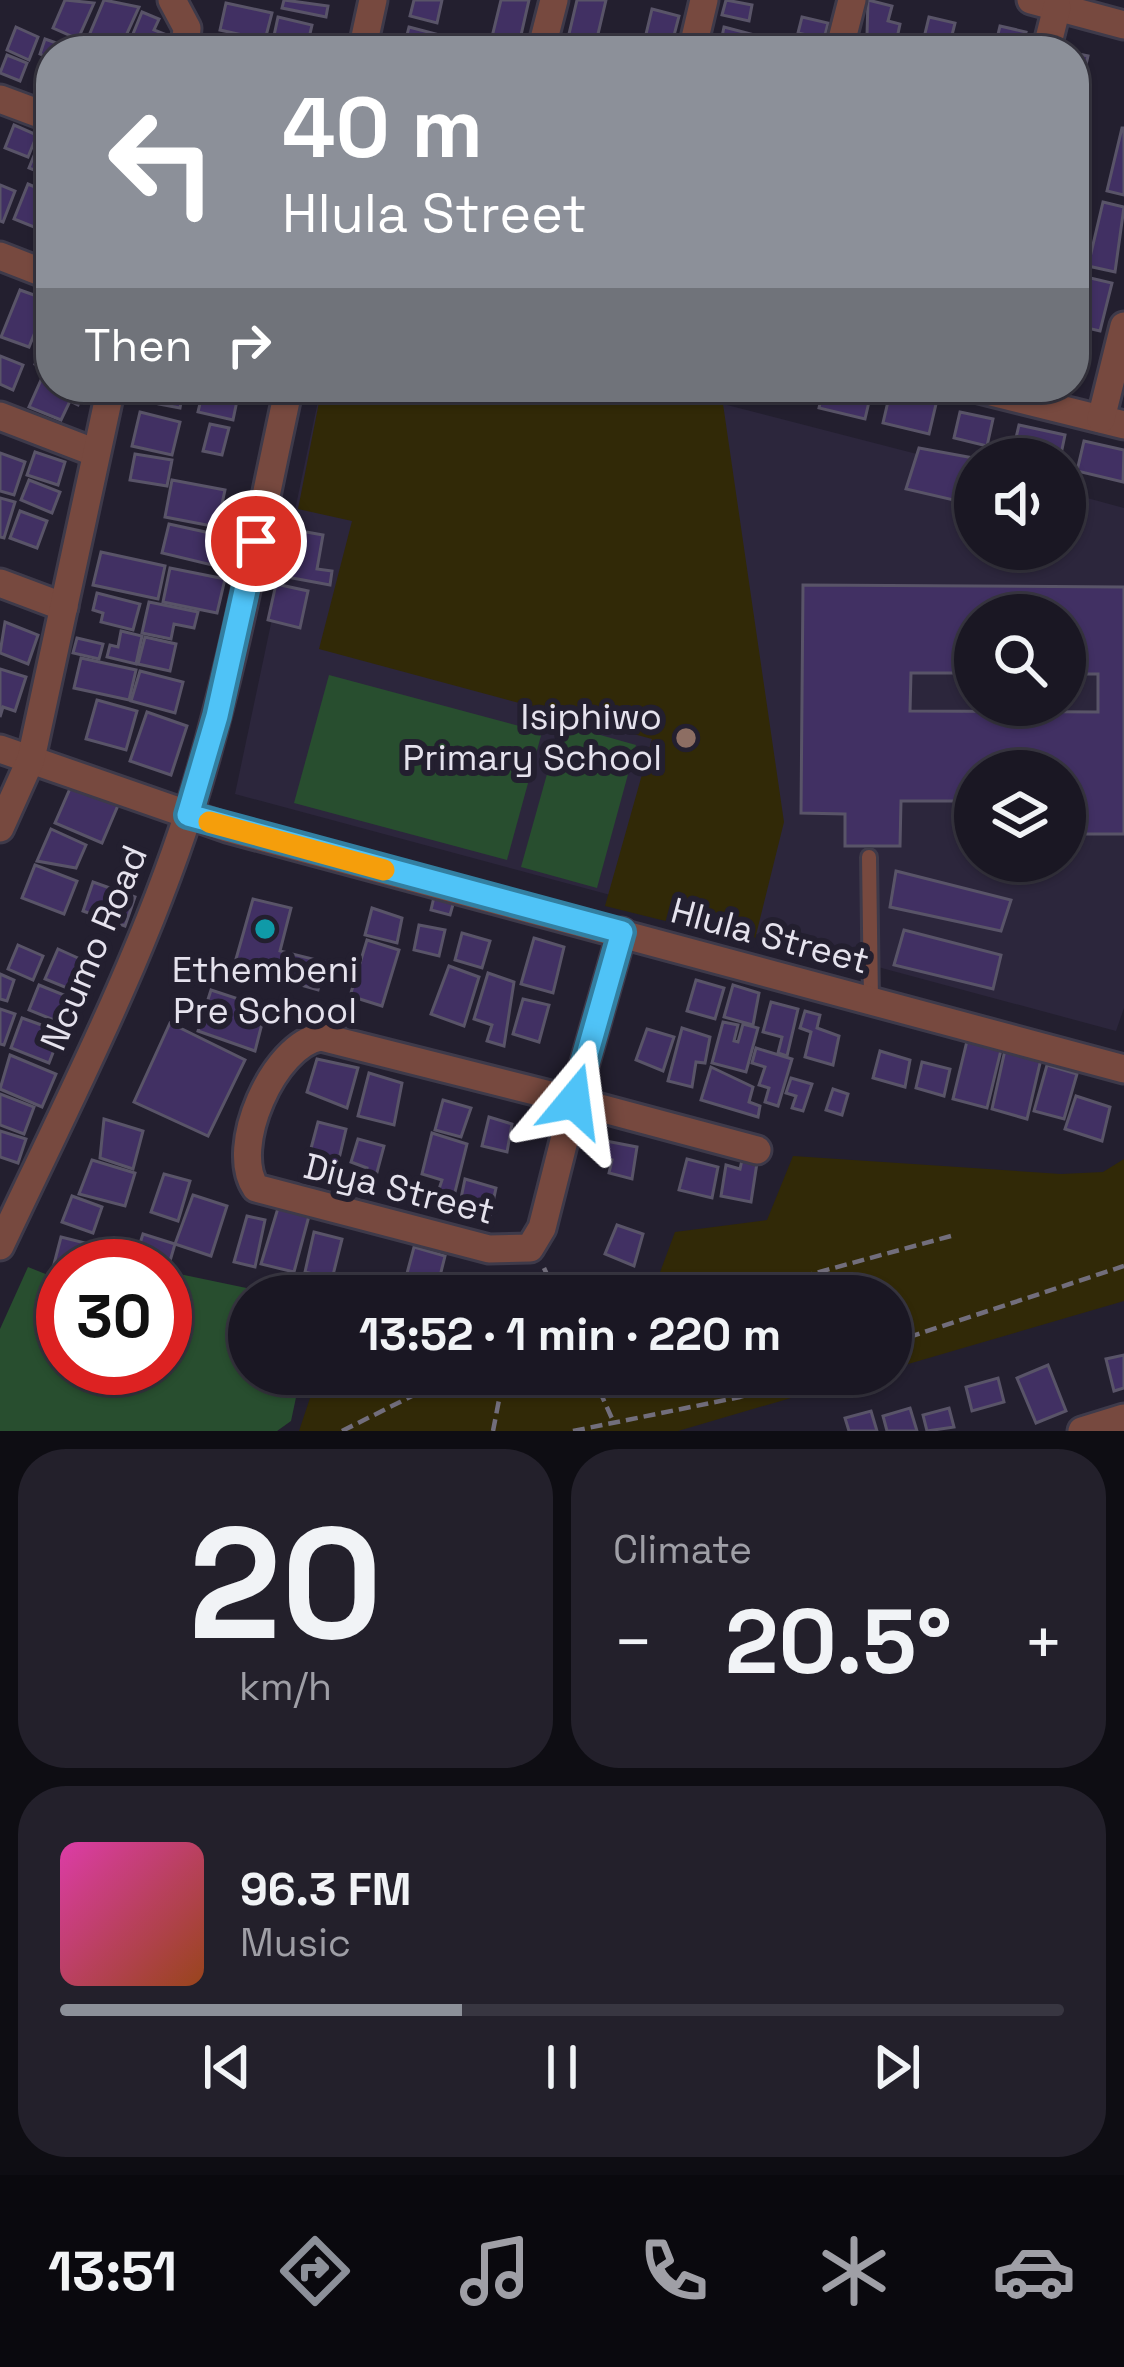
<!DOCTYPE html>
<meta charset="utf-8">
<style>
body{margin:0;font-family:"Space Grotesk",sans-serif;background:#23202b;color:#f1f3f6;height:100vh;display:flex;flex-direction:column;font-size:45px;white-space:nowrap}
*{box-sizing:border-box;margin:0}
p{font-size:39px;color:#9f9fa6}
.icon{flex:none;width:66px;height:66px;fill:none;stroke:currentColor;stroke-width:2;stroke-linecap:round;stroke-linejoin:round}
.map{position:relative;height:1431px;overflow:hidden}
.sheet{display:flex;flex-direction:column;gap:18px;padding:18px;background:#0e0d13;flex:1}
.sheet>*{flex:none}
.guide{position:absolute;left:36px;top:36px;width:1053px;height:366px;border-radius:48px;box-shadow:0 3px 9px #0004,0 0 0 3px #383641;background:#8c9099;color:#fff;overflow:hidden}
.tools{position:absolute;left:954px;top:438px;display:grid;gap:24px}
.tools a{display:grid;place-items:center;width:132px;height:132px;border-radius:50%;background:#1a1723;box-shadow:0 3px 9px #0004,0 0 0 3px #383641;font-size:60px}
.speed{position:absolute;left:36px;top:1239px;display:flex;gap:24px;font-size:60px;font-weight:700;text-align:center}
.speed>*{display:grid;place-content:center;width:156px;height:156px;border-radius:50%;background:#1a1723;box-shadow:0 3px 9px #0004,0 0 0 3px #383641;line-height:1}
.speed .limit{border:18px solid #d22;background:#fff;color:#111}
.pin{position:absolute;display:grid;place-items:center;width:102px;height:102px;color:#fff;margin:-51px;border:6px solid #fff;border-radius:50%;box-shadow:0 3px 12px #0007}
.me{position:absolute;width:132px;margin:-66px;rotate:16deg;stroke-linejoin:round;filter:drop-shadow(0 0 9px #0008)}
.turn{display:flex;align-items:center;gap:42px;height:252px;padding:0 48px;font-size:54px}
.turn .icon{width:156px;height:156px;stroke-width:2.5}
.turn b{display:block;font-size:84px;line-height:102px}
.then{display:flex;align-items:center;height:114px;padding:0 48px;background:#0003;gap:24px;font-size:45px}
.big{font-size:90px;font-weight:700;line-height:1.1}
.sheet .tile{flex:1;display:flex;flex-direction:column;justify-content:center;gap:18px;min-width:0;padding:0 42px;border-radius:48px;background:#23202b}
.sheet .dial{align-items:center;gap:0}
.dial b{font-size:156px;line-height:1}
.song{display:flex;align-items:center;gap:36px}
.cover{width:144px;height:144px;border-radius:18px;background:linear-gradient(135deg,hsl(320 70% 55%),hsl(20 70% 35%))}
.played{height:12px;border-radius:6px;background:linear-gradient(90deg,#8c9099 40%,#383641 40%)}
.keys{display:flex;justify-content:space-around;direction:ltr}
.heat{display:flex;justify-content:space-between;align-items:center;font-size:66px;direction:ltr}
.sheet .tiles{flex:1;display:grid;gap:18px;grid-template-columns:1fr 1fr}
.tile:last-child{grid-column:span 2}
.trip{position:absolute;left:228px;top:1275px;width:684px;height:120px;border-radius:60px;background:#1a1723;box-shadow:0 3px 9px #0004,0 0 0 3px #383641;font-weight:700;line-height:120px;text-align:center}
.dock{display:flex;height:192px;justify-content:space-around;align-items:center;background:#0a090e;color:#9f9fa6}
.dock .icon{width:84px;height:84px}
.dock .on{color:#8c9099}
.dock b{font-size:54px;color:#f1f3f6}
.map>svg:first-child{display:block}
.built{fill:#2c263c;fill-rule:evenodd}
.green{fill:#284e2f}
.sand{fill:#312907}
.building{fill:#413063;stroke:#595468;stroke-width:3;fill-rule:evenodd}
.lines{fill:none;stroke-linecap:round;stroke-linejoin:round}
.lane-casing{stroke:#3e3a4a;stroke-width:20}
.street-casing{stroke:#3e3a4a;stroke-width:33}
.path{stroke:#726e7c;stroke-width:4.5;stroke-dasharray:12 6;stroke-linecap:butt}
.lane{stroke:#77493f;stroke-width:14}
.street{stroke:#77493f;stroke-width:27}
.route-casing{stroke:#337fa1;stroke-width:30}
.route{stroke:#4fc3f7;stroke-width:21}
.slow{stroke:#f59e0b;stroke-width:21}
.education-dot{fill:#8d6e63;stroke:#231f2f;stroke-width:4.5}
.culture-dot{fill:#0f9aa8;stroke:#231f2f;stroke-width:4.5}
.labels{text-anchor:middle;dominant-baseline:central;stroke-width:12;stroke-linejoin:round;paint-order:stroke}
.poi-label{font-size:36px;fill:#e5e2ed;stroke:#231f2f;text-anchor:end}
.street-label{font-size:36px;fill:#e5e2ed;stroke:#231f2f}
</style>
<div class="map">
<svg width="1124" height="1431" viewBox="0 0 1124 1431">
<rect width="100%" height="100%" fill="#231f2f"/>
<!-- built -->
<path class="built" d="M321,387H657L975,469V549H1065V492L1124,508V1008L1116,1031L235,794ZM975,615H1065V705H975ZM975,771H1065V861H975Z"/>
<!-- green -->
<g class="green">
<path d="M329,675L542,732L507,860L294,803Z"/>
<path d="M561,724L636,745L597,888L521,867Z"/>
<path d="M28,1267L63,1281V1368H165V1271L285,1296H249V1374H301L291,1421L277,1431H0V1329Z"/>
</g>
<!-- sand -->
<g class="sand">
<path d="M322,387H657L723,404L784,822L754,943L605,906L652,739L319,649L352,521L298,509Z"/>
<path d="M793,1156L1061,1174L1103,1172L1124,1159V1301L891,1369V1296H541L547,1276L653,1291L675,1232L767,1220Z"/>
<path d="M318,1374H873L678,1431H299Z"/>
</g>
<!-- building -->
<g class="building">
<path d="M65,0L94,3L78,39L53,28Z"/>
<path d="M104,0L139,7L119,51L85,45Z"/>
<path d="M284,0L328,6L326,17L282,8Z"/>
<path d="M414,0H442L437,23L410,16Z"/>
<path d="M501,0H529L519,44L492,37Z"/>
<path d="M577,0H606L594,51H565Z"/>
<path d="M726,0L752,5L749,21L722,15Z"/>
<path d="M868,0L892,6L888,21L900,24L896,43L867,35Z"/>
<path d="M226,3L272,13L265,40L220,30Z"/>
<path d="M652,9L679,16L670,51H642Z"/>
<path d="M142,12L159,19L154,30L167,35L160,51H126Z"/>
<path d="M278,17L312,25L306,51L272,45Z"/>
<path d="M802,17L828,23L824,39L798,33Z"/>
<path d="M929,17L955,23L948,51L922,46Z"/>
<path d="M1000,26L1026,32L1021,51H994Z"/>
<path d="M16,27L38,37L29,60L7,50Z"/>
<path d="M409,27L436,34L432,51H403Z"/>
<path d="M724,27L751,34L747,51H719Z"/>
<path d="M228,38L248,43L246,51H224Z"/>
<path d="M45,39L68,47L66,51H51V59L40,54Z"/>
<path d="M1074,53L1088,56L1077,104L1074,103Z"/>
<path d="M7,55L27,63L20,81L0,73Z"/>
<path d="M14,125L37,135L28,157L5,148Z"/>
<path d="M1122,128H1124V195L1107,191Z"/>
<path d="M42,136L51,140V177L29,168Z"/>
<path d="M28,184L51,194L39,229L14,219Z"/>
<path d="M0,185L15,191L3,222L0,221Z"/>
<path d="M1103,202L1124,207L1115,272L1088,266Z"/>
<path d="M1086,277L1112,283L1100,331L1074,325Z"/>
<path d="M20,290L48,300L29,347L1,337Z"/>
<path d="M43,343L51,346V370L35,364Z"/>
<path d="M0,356L23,365L13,390L0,384Z"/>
<path d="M41,380L81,398L78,405L70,401L61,420L29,407Z"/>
<path d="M161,387H184L180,408L159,404Z"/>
<path d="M204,387L239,391L233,420L198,412Z"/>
<path d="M754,387H802L799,401Z"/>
<path d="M824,387L872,389L865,419L819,408Z"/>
<path d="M890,393L936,404L929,434L883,423Z"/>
<path d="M140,412L180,422L172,455L132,446Z"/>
<path d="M960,412L993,419L987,446L954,438Z"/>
<path d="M210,424L229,428L222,455L203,451Z"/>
<path d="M1019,425L1065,435L1060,459L1012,455Z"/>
<path d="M1084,441L1124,450L1123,482L1077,471Z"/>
<path d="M919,448L979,459L975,505L906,489Z"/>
<path d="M35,452L65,462L58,485L27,475Z"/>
<path d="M0,453L25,462L14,495L0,491Z"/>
<path d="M135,454L172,460L167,486L130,480Z"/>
<path d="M29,480L60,492L52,513L21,500Z"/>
<path d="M172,480L225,490L217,527L165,517Z"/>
<path d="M0,498L15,502L4,538L0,537Z"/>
<path d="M20,511L47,521L37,548L10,538Z"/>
<path d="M169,524L219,535L212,565L162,553Z"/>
<path d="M295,530L323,535L317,569L332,571L330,585L287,577Z"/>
<path d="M101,552L165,566L158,599L93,585Z"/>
<path d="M170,568L225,579L217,613L163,602Z"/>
<path d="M276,584L308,591L300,628L268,620Z"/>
<path d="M803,585L1124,587V834H1075V802H1065V771H975V801H901L900,846H845V814L801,813ZM975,615H1065V674H1098V712L910,711L911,673H975Z"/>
<path d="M97,593L140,604L133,630L101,622L103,613L93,610Z"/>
<path d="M149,602L198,612L194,628L174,624L171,639L142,633Z"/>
<path d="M5,622L38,635L28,664L0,653Z"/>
<path d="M121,631L142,636L136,664L107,657L110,645L118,647Z"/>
<path d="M145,637L176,644L170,671L138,664Z"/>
<path d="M77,638L103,644L99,659L73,653Z"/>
<path d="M81,658L136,670L129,700L74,688Z"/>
<path d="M0,669L26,677L15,711L3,707L0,717Z"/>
<path d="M140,671L183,682L175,713L131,701Z"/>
<path d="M97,700L137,711L126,750L86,739Z"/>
<path d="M147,712L187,726L171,775L130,761Z"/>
<path d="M72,784L119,803L102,843L55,823Z"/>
<path d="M51,829L86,845L76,868L37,861Z"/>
<path d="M35,865L77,881L64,914L22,898Z"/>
<path d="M896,871L1011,900L1001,931L890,907Z"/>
<path d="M93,882L135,897L125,926L83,911Z"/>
<path d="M434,897L454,901L450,915L431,910Z"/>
<path d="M253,899L291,908L280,951L325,962L318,990L234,966Z"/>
<path d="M372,908L402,918L397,943L365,935Z"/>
<path d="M419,925L445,930L439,956L414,950Z"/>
<path d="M904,930L1001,955L993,989L894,965Z"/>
<path d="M462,933L490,941L482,968L455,960Z"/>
<path d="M534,938L564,947L553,993L521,984Z"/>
<path d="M367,940L399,950L382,1006L350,996Z"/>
<path d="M18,945L43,956L33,980L8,969Z"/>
<path d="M58,949L89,963L77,992L45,979Z"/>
<path d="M449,966L479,977L464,1026L431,1014Z"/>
<path d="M488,973L514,982L504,1046L487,1041L492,1025L474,1019Z"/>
<path d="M0,974L14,980L7,1001L0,999Z"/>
<path d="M696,980L724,988L715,1019L687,1011Z"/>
<path d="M39,985L74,999L64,1024L29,1010Z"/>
<path d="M733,985L759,993L753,1025L724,1017Z"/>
<path d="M211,990L266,1008L255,1051L198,1031Z"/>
<path d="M523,999L549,1005L539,1042L513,1034Z"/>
<path d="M771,1002L798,1009L787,1056L778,1053L782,1037L763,1032Z"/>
<path d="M0,1009L15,1014L4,1045L0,1044Z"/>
<path d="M805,1011L820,1015L817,1028L839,1036L833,1065L805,1057L811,1032L800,1028Z"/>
<path d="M22,1018L61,1032L49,1063L11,1048Z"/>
<path d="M723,1022L738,1025L734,1041L738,1042L743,1024L758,1028L746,1072L712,1063Z"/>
<path d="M170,1023L245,1060L208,1136L134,1102Z"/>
<path d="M682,1028L710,1037L705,1063L696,1062L692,1087L668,1081Z"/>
<path d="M647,1029L674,1037L663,1071L636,1060Z"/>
<path d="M967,1041L1001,1050L987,1108L953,1099Z"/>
<path d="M756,1048L792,1059L778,1106L765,1102L769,1088L759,1085L765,1067L752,1063Z"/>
<path d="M1005,1050L1041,1059L1027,1119L992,1109Z"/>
<path d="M880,1051L910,1060L905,1087L873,1078Z"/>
<path d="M10,1055L56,1074L42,1107L0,1089Z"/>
<path d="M317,1059L358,1068L347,1108L307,1092Z"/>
<path d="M922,1062L950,1069L944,1096L916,1088Z"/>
<path d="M1047,1065L1077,1074L1064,1119L1034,1111Z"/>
<path d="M711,1067L753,1087L749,1102L760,1106L758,1117L701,1100Z"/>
<path d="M369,1073L402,1083L394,1125L358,1116Z"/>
<path d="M791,1078L812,1084L803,1111L792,1108L796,1096L786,1093Z"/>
<path d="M833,1089L848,1094L842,1115L826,1110Z"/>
<path d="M0,1094L34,1107L24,1134L0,1125Z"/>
<path d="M1076,1096L1110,1107L1102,1141L1065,1129Z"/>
<path d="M443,1100L471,1108L461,1137L435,1130Z"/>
<path d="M489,1117L512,1124L507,1152L482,1146Z"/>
<path d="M104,1119L143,1131L133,1169L100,1158Z"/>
<path d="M318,1122L346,1129L338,1163L309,1156Z"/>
<path d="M0,1131L26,1139L18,1163L0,1157Z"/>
<path d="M432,1133L467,1144L452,1204L435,1201L442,1180L422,1174Z"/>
<path d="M358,1139L384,1146L372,1191L361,1188L367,1168L351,1162Z"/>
<path d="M606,1141L637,1147L632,1179L609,1173L612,1160L601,1158Z"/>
<path d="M687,1159L718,1167L712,1198L679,1190Z"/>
<path d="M92,1160L135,1173L125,1206L79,1194Z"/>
<path d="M742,1160L757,1163L751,1202L721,1196L726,1165L740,1169Z"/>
<path d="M164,1174L190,1181L178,1221L151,1212Z"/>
<path d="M465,1179L496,1188L490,1216L459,1208Z"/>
<path d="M193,1195L227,1206L211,1256L175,1244Z"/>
<path d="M72,1196L102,1207L93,1233L62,1222Z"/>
<path d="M278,1208L309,1216L294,1272L261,1264Z"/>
<path d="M247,1216L265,1220L255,1267L234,1262Z"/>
<path d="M617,1225L643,1234L634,1266L605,1254Z"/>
<path d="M314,1232L342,1239L332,1279L305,1272Z"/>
<path d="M143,1234L175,1244L170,1261L135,1259Z"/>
<path d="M61,1237L101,1247L95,1266L54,1264Z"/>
<path d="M414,1247L445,1256L435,1296H401Z"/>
<path d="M449,1275L478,1283L475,1296H443Z"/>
<path d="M1124,1355V1388L1114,1391L1106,1359Z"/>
<path d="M1048,1365L1066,1411L1036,1423L1017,1378Z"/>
<path d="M998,1378L1004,1402L972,1411L966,1387Z"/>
<path d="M910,1408L917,1431H887L883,1416Z"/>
<path d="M949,1408L954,1427L927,1431L923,1415Z"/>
<path d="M871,1411L877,1431H849L845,1418Z"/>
</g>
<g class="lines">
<!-- lane casing -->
<g class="lane-casing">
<path id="lane" d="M869,857L871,1001"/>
</g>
<!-- street casing -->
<g class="street-casing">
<g id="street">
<path d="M172,0L187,28L185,51"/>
<path d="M1031,0L1124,25"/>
<path d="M362,51L373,0"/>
<path d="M541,51L554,0"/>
<path d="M692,51L704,0"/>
<path d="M839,51L852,0"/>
<path d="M1046,51L1057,7"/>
<path d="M0,99L51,118"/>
<path d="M0,256L51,276"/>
<path d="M971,387L1124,425"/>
<path d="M0,416L96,453"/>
<path d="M1101,419L1124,326"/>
<path d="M0,583L64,607"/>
<path d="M0,749L227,828L1124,1069"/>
<path d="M0,828L31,759L111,387"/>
<path d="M622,932L574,1101L757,1150"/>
<path d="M321,1037L574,1101L542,1228L530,1248L489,1249L256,1188C228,1148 274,1044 321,1037Z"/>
<path d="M0,1246C67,1104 141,961 189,812C233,673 258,529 289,387"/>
<path d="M1082,1431L1124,1418"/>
</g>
</g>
<!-- path -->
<g class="path">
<path d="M544,1268L557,1296"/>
<path d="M514,1296L517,1278"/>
<path d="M731,1296L951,1236"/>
<path d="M891,1343L1124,1266"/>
<path d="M592,1374L614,1423"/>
<path d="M342,1431L456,1374"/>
<path d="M493,1431L504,1374"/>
<path d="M573,1431L740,1397L804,1374"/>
</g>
<!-- lane -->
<use href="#lane" class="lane"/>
<!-- street -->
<use href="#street" class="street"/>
</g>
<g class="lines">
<!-- route casing -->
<g class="route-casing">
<path id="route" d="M256,541L217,716L188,815L622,932L574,1101"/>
</g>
<!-- route -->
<use href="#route" class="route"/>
<!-- slow -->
<path class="slow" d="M209,822L384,870"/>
</g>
<!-- markers -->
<circle class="education-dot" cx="686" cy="738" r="12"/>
<circle class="culture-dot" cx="265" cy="929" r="12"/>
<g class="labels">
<!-- poi labels -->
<g class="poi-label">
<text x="662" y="717">Isiphiwo<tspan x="662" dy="41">Primary School</tspan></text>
<text x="265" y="970" text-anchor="middle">Ethembeni<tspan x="265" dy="41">Pre School</tspan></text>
</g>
<!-- street labels -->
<g class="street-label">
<text transform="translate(770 936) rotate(15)">Hlula Street</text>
<text transform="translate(94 948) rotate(-67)">Ncumo Road</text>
<text transform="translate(399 1189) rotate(14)">Diya Street</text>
</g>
</g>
</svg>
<div class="tools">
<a><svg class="icon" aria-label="sound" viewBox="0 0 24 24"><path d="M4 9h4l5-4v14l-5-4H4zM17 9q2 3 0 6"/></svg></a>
<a><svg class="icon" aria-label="search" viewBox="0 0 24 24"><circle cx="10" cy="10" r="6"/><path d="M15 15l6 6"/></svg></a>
<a><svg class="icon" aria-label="layers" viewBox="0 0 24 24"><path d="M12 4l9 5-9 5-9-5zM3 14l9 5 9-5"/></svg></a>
</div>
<div class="speed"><div class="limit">30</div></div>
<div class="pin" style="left:256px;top:541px;background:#d93025"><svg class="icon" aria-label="arrive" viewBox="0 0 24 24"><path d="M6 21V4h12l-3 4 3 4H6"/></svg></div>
<svg class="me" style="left:574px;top:1101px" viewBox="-20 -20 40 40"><path d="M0-17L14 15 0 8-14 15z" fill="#4fc3f7" stroke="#fff" stroke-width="4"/></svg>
<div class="trip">13:52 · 1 min · 220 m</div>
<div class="guide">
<div class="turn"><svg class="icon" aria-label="left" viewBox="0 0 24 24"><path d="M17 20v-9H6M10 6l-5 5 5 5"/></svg><div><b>40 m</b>Hlula Street</div></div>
<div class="then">Then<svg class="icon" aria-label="right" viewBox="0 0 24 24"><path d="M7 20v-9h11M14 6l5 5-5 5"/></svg></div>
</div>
</div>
<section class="sheet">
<div class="tiles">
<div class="tile dial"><b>20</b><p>km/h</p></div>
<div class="tile"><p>Climate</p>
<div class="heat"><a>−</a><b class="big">20.5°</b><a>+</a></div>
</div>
<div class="tile">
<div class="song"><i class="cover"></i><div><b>96.3 FM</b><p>Music</p></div></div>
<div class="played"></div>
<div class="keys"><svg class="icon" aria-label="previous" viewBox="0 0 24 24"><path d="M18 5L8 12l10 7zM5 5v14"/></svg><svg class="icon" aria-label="pause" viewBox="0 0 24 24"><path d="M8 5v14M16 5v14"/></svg><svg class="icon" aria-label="next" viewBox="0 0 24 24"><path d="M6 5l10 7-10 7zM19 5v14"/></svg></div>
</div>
</div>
</section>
<nav class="dock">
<b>13:51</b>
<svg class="icon on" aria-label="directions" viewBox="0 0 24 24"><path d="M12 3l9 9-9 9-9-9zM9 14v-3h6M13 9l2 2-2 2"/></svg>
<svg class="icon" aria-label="music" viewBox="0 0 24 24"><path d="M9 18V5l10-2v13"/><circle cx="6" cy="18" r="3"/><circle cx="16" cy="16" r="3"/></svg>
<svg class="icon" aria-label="phone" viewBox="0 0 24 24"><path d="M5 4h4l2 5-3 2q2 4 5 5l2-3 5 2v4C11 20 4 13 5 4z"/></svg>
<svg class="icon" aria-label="climate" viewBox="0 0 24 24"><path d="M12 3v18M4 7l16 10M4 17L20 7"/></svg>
<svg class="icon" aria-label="car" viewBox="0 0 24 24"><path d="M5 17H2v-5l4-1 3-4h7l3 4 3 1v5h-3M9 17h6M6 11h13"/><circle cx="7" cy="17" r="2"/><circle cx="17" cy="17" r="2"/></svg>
</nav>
